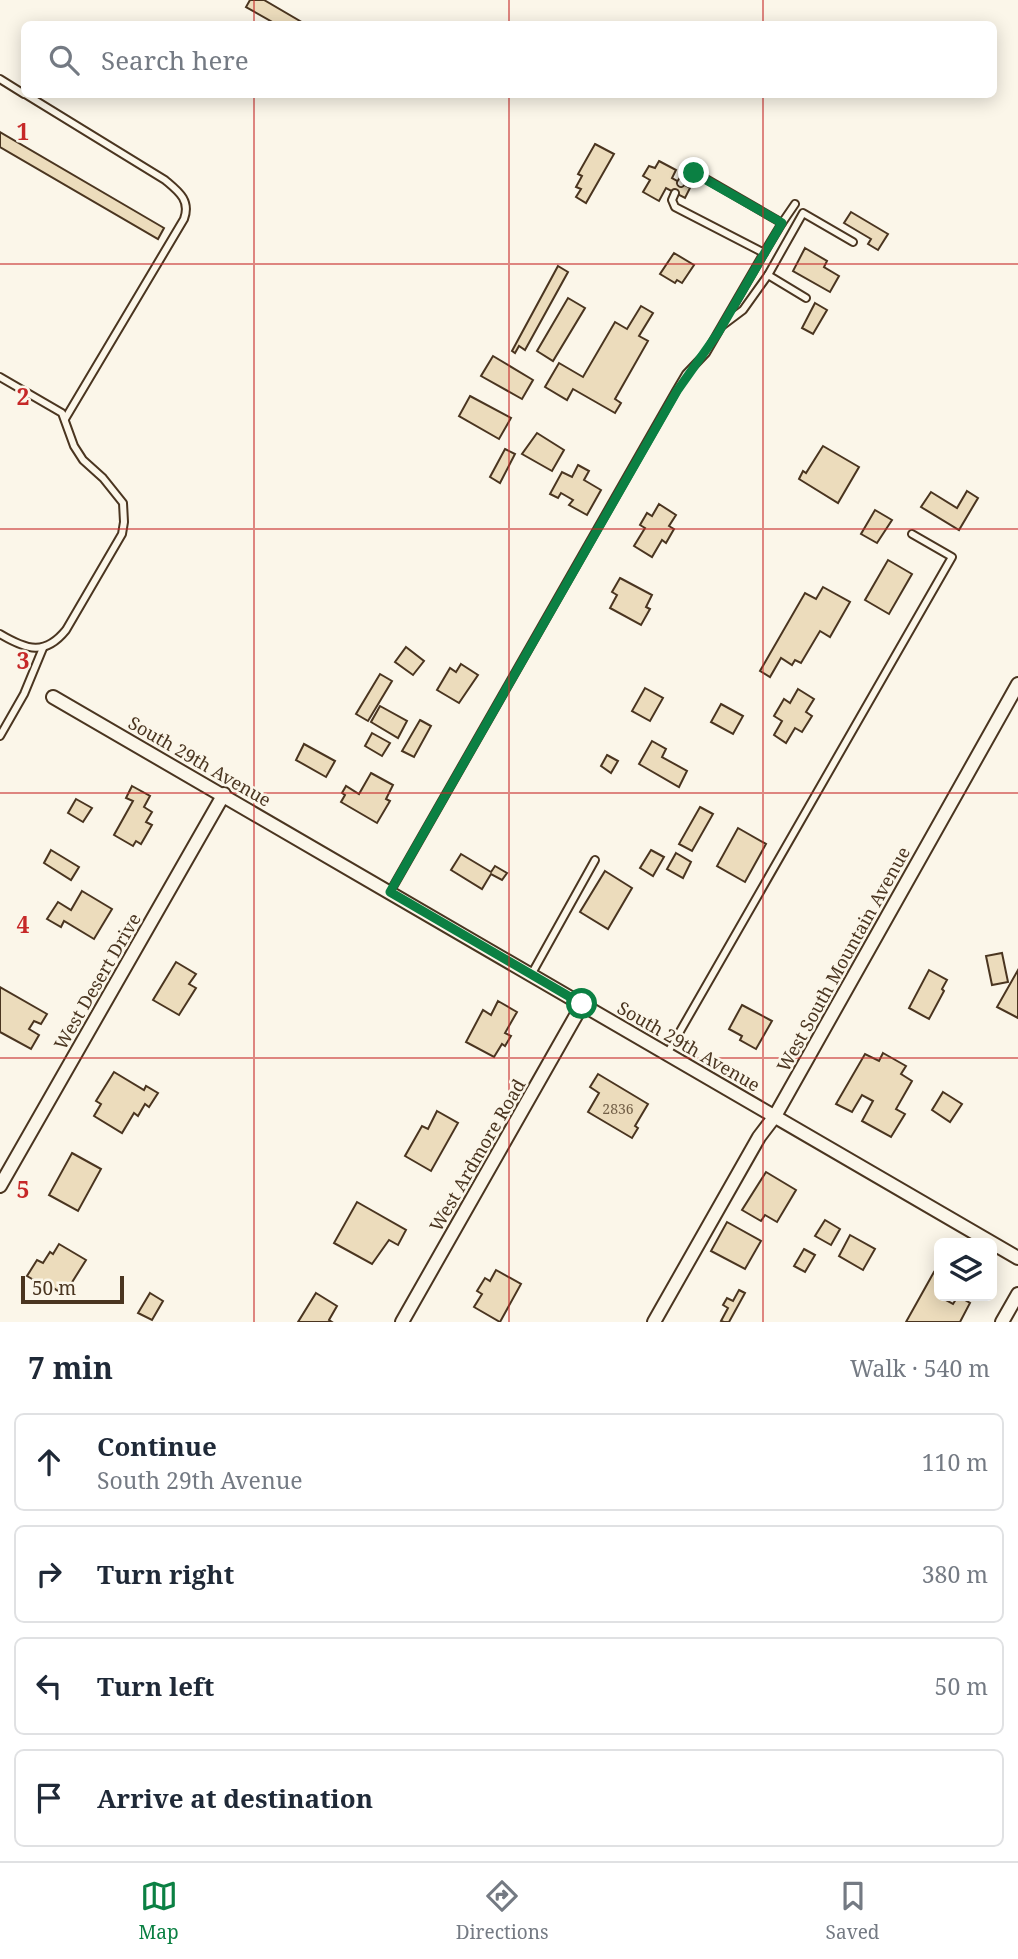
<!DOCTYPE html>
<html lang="en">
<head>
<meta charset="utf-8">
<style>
	:root { --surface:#fff; --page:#f2f2f3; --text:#1f2937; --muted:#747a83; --line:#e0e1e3; --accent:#0b8043 }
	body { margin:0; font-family:"Noto Serif",serif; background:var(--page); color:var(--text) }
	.controls { position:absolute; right:21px; bottom:21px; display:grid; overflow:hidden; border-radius:10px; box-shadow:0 4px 18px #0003 }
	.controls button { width:63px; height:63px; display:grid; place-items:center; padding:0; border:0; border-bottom:2px solid var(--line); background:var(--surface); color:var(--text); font:35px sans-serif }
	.scale { position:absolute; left:21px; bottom:18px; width:103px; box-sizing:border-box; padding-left:7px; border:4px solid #4a3520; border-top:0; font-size:19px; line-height:24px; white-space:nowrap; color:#4a3520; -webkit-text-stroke:5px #fbf6e9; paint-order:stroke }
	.stop { position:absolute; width:21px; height:21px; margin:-16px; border:5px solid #0b8043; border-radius:50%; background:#fff }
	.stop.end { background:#0b8043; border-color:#fff; box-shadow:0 2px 7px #0008 }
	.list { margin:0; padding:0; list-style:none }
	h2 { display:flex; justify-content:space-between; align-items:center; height:91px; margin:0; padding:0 28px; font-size:30px }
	h2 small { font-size:23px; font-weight:400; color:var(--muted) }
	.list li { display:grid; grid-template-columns:46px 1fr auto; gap:21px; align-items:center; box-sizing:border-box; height:98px; margin:0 14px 14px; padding:0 14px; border:2px solid var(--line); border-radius:10px }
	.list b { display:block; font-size:26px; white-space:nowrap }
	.list p { margin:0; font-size:23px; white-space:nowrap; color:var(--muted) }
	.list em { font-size:23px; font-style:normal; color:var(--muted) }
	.icon { flex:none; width:38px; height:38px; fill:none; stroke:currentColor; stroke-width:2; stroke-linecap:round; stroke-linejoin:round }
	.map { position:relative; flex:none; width:1018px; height:1322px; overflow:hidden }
	.search { position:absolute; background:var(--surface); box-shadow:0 4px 18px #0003; left:21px; right:21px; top:21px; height:77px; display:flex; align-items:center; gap:18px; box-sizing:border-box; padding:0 24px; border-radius:10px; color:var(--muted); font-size:26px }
	.sheet { height:539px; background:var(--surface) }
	nav { display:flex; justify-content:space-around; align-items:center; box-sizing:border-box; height:98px; border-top:2px solid var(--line); background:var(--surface); font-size:19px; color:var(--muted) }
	nav a { display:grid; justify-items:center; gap:4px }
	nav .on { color:var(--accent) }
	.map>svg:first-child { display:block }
	.building { fill:#ecdcbc; stroke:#4a3520; stroke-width:2 }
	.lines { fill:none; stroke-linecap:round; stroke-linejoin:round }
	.lane-casing { stroke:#4a3520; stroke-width:10 }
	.street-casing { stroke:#4a3520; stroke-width:16 }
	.lane { stroke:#fbf6e9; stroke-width:6 }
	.street { stroke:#fbf6e9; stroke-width:12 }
	.route { stroke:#0b8043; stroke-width:9 }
	.grid { fill:none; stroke:#c62828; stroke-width:2; stroke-opacity:0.55 }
	.labels { text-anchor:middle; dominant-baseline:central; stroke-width:5; stroke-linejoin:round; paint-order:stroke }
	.number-label { font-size:14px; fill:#725f47 }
	.street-label { font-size:18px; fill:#4a3520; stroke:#fbf6e9 }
	.grid-label { font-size:23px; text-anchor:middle; font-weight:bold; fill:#c62828; stroke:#fbf6e9; stroke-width:5; stroke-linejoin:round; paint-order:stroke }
</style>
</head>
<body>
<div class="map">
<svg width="1018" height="1322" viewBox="0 0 1018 1322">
	<rect width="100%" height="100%" fill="#fbf6e9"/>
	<g class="building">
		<path d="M250,0h14l41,24h-29l-30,-17z"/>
		<path d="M0,132l164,96 -6,11 -158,-92z"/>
		<path d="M595,144l19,10 -28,49 -10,-6 5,-8 -5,-2 6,-11 -4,-2z"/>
		<path d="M659,161l17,9 -4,8 18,10 -5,10 -19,-10 -7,13 -16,-9 7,-12 -7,-4 6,-10 6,2z"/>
		<path d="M851,212l37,22 -10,16 -10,-6 3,-5 -27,-16z"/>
		<path d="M805,248l22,13 -3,6 15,9 -9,16 -37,-21z"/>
		<path d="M674,253l20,12 -12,18 -5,-3 -2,3 -15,-9z"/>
		<path d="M558,266l10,6 -43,78 -6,-4 -4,7 -3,-2z"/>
		<path d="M568,298l17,10 -32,53 -16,-10z"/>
		<path d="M815,303l12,7 -14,24 -11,-6z"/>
		<path d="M641,306l12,7 -14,23 9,5 -33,58 6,4 -6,10 -42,-24 -6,11 -22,-13 14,-24 24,14 32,-55 12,7z"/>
		<path d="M493,356l40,24 -11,19 -41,-23z"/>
		<path d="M470,396l41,22 -12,21 -40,-23z"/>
		<path d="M537,433l27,17 -12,21 -30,-17z"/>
		<path d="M823,446l36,21 -21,36 -39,-24 4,-8 3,2z"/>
		<path d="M505,449l10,5 -15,29 -10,-6z"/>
		<path d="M578,465l11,6 -5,9 17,10 -14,25 -18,-10 4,-5 -12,-7 -3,5 -8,-4 12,-22 10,5z"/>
		<path d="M967,491l11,7 -19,32 -38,-23 10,-15 26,16z"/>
		<path d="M659,504l17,11 -7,11 5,3 -8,14 -4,-3 -10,17 -18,-11 11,-18 -5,-3 7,-12 5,3z"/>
		<path d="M875,510l17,10 -15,23 -16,-9z"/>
		<path d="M888,560l24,14 -23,40 -24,-14z"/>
		<path d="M620,578l32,17 -6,12 4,2 -9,16 -31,-17 7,-13 -5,-3z"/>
		<path d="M823,587l27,15 -20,35 -10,-6 -19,32 -6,-3 -3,5 -11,-7 -11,19 -10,-6 45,-78 11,6z"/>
		<path d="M406,647l18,14 -11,14 -18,-13z"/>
		<path d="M461,664l17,11 -19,28 -22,-13 13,-22 6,4z"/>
		<path d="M380,674l12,7 -24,40 -12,-7z"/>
		<path d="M645,688l18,10 -13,23 -18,-10z"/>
		<path d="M798,689l16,10 -8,13 6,4 -10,16 -7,-4 -9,15 -12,-8 8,-14 -8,-5 10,-17 6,4z"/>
		<path d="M721,704l22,12 -10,18 -22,-12z"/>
		<path d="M380,706l27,15 -9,17 -27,-16z"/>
		<path d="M420,720l11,6 -17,31 -12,-6z"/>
		<path d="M372,733l18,10 -8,13 -17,-10z"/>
		<path d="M652,741l14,8 -4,8 25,14 -8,16 -40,-23z"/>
		<path d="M304,744l31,17 -9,16 -30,-17z"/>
		<path d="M607,755l11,6 -7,12 -10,-7z"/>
		<path d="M371,773l22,12 -7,14 4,2 -13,22 -36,-21 4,-7 -3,-2 4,-7 13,8z"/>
		<path d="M132,786l18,10 -6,11 8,5 -6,10 6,3 -11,19 -5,-3 -3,5 -19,-11 19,-34 -7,-3z"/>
		<path d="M76,799l16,9 -9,14 -15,-9z"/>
		<path d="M700,807l13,7 -21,37 -13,-7z"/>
		<path d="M738,828l28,16 -21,38 -28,-16z"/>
		<path d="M51,850l28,17 -8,13 -27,-17z"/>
		<path d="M651,850l13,7 -11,19 -13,-8z"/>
		<path d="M676,853l15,9 -8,16 -16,-9z"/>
		<path d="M461,854l30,18 4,-6 12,7 -5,7 -11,-6 -9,15 -31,-19z"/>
		<path d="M605,871l27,17 -24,41 -28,-17z"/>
		<path d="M82,891l30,18 -18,30 -30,-18 -3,6 -14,-8 11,-17 13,8z"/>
		<path d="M1002,953l6,29 -16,3 -6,-29z"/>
		<path d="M176,962l20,12 -7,10 7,4 -17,27 -26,-15z"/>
		<path d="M929,970l18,10 -5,9 2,2 -15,28 -20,-11z"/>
		<path d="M1018,970v48l-21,-11z"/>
		<path d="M0,987l47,27 -6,10 -7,-3 -5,8 10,6 -8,14 -31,-17z"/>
		<path d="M498,1001l19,11 -12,21 6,3 -6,10 -3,-2 -8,13 -28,-15 17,-32 8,5z"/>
		<path d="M742,1005l30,16 -16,28 -16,-9 2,-4 -13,-7z"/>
		<path d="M883,1053l23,13 -5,8 11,7 -16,28 9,5 -14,23 -29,-16 11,-20 -11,-6 -10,17 -16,-8 29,-50 14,7z"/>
		<path d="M114,1072l30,18 2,-4 12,7 -9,14 -4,-3 -7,12 -4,-3 -12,20 -28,-17 7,-12 -5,-3z"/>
		<path d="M598,1074l50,30 -13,22 3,2 -6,10 -44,-26 11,-19 -9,-6z"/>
		<path d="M943,1092l19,12 -12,18 -18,-12z"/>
		<path d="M437,1111l21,12 -27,48 -26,-15 17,-30 6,3z"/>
		<path d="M72,1153l29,16 -23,42 -29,-16z"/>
		<path d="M766,1172l30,18 -19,32 -12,-7 -4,6 -19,-11z"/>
		<path d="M357,1202l49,28 -8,15 -9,-5 -17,24 -38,-21z"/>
		<path d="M825,1220l15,9 -9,16 -16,-9z"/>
		<path d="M727,1222l34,19 -16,28 -34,-18z"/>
		<path d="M850,1235l25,14 -12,21 -24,-14z"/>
		<path d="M59,1244l27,16 -22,35 -18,-12 -2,3 -17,-10 10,-16 6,3 7,-11 3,2z"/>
		<path d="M804,1249l11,6 -10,17 -11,-6z"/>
		<path d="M496,1270l25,14 -21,38 -26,-15 8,-13 -5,-3 8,-13 5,3z"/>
		<path d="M934,1272l5,3 1,22 13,7 5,-8 12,7 -10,19h-54z"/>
		<path d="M739,1290l6,3 -16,29h-5l-3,-1 7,-13 -5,-3 4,-7 6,3z"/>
		<path d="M150,1293l13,8 -11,19 -14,-7z"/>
		<path d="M316,1293l21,13 -8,14 3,2h-34z"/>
	</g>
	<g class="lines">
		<g class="lane-casing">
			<g id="lane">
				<path d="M0,79l24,15"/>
				<path d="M25,94l140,86c13,11 26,20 19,39l-119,200"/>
				<path d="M681,183l7,-10 6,-1 88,51 13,-19"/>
				<path d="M764,253l18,-30"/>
				<path d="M768,275l35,-62 50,29"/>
				<path d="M723,325l20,-15 25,-35 38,23"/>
				<path d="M0,377l62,36 12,33 9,14 20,18 20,25 1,19 -2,12 -56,96c-21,26 -39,20 -66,4"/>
				<path d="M0,736l24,-42 19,-46"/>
				<path d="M390,892l286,-501 10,-17 20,-21 58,-100 -89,-46 -3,-7 3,-7"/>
				<path d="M531,975l64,-115"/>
				<path d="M667,1054l285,-497 -40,-23"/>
			</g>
		</g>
		<g class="street-casing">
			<g id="street">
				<path d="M53,697l965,561"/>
				<path d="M0,1186l224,-392"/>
				<path d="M402,1322l180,-317"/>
				<path d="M654,1322l105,-185 16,-21 243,-432"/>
				<path d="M1002,1322l16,-28"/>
			</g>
		</g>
		<use href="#lane" class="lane"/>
		<use href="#street" class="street"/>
	</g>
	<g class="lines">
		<path class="route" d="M582,1004l-192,-112 287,-501 41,-58 64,-110 -88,-50"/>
	</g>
	<path class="grid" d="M254,0v24M509,0v24M763,0v24M254,94v1228M509,94v1228M763,94v1228M0,264h1018M0,529h1018M0,793h1018M0,1058h1018"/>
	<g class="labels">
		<g class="number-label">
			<text x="618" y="1108">2836</text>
		</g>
		<g class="street-label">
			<text transform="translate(200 761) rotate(30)">South 29th Avenue</text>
			<text transform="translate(843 959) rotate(-61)">West South Mountain Avenue</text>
			<text transform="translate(97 981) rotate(-60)">West Desert Drive</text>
			<text transform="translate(689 1046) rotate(30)">South 29th Avenue</text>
			<text transform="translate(477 1155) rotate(-60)">West Ardmore Road</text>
		</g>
	</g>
	<g class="grid-label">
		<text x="23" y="140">1</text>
		<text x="23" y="405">2</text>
		<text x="23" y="669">3</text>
		<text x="23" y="933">4</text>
		<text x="23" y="1198">5</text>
	</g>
</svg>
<div class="controls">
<button><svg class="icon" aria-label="layers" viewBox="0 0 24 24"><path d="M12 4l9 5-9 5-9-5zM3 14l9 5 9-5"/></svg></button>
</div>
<div class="scale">50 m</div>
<div class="stop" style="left:582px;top:1004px"></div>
<div class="stop end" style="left:694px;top:173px"></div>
<div class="search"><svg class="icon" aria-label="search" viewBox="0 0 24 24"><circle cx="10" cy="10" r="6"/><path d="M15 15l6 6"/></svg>Search here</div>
</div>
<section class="sheet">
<h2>7 min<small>Walk · 540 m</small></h2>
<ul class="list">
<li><svg class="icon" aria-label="ahead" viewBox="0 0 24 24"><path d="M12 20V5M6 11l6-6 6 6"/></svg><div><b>Continue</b><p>South 29th Avenue</p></div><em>110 m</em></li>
<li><svg class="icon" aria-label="right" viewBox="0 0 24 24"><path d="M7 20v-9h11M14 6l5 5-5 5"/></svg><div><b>Turn right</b></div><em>380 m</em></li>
<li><svg class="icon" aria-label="left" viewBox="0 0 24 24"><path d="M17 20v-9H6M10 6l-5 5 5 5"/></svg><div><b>Turn left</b></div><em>50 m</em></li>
<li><svg class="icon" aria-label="arrive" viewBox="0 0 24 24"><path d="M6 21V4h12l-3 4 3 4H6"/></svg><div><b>Arrive at destination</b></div></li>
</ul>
</section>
<nav>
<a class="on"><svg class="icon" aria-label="map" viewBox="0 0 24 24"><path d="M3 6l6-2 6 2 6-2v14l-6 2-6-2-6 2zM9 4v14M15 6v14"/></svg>Map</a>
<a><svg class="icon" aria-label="directions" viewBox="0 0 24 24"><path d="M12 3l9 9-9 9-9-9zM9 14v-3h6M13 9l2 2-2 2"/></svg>Directions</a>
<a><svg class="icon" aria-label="saved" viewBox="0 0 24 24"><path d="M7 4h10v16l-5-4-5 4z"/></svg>Saved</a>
</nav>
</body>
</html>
